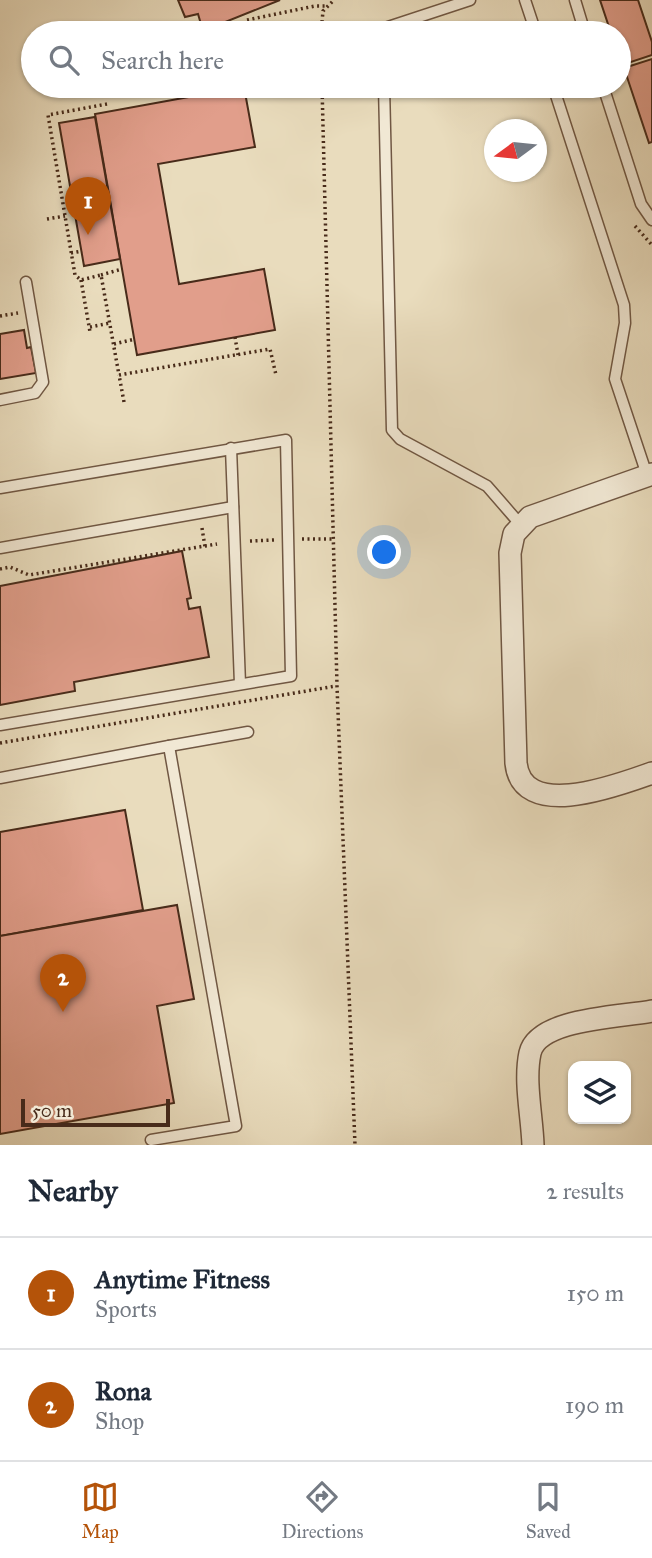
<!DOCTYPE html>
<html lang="en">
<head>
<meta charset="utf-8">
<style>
	:root { --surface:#fff; --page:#f2f2f3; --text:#1f2937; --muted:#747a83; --line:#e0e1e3; --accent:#b45309 }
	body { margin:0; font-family:"IM FELL Great Primer",serif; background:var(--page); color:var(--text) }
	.controls { position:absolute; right:21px; bottom:21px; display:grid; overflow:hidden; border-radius:14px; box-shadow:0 2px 5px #0004 }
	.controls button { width:63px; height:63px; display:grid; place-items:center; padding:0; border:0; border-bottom:2px solid var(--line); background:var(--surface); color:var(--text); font:35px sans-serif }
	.compass { position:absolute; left:484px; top:119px; width:63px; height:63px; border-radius:50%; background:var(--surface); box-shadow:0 2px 5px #0004; rotate:255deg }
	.scale { position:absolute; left:21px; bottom:18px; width:149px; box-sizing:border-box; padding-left:7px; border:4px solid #482b1a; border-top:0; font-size:19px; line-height:24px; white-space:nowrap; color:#482b1a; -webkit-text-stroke:5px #f1e8d4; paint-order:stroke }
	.you { position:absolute; left:385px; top:553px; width:24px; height:24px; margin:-18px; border:5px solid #fff; border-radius:50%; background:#1a73e8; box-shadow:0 0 0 10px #1a73e833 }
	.badge { display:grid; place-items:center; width:46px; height:46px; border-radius:50%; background:var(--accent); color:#fff; font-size:23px; font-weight:700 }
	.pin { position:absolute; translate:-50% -58px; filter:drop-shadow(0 2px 4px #0008) }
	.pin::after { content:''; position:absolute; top:37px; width:24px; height:21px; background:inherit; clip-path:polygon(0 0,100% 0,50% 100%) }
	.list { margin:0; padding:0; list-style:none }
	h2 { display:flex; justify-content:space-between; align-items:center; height:91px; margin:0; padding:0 28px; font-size:30px }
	h2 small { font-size:23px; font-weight:400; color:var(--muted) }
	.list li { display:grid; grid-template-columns:46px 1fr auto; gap:21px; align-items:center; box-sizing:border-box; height:112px; padding:0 28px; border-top:2px solid var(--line) }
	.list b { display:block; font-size:26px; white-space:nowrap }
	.list p { margin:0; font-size:23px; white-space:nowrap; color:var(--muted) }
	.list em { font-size:23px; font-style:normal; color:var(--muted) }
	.icon { flex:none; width:38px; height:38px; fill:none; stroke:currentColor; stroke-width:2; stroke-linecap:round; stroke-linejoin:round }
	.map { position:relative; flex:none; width:652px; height:1145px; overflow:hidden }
	.search { position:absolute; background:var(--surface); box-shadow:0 2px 5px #0004; left:21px; right:21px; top:21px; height:77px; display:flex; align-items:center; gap:18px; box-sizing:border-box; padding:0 24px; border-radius:38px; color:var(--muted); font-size:26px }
	.sheet { height:315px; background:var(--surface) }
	nav { display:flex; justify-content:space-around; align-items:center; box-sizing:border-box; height:98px; border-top:2px solid var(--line); background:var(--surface); font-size:19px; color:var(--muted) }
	nav a { display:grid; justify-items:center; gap:4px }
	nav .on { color:var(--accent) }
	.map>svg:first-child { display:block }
	.building { fill:#e19e8b; stroke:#482b1a; stroke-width:2 }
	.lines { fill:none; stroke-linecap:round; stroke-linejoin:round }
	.lane-casing { stroke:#705743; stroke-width:13 }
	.street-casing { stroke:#705743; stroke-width:24 }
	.path { stroke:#482b1a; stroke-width:3.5; stroke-dasharray:2 3.5; stroke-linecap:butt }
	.lane { stroke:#f1e8d4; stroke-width:10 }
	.street { stroke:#f1e8d4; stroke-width:21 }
</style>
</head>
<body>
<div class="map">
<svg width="652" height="1145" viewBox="0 0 652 1145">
	<rect width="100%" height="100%" fill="#e9dcbd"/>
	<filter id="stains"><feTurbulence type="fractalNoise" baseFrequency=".00286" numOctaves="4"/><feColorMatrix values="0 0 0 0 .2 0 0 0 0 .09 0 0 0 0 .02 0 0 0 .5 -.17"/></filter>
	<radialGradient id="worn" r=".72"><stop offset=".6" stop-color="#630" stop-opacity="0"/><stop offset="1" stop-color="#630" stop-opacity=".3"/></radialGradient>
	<g class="building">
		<path d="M178,0h102l-77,31 -5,-17 -13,3z"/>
		<path d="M600,0h38l14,42v13l-30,10 -3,-32h-8z"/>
		<path d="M652,59v83l-3,1 -25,-75z"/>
		<path d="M244,87l11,60 -97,17 21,120 85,-15 11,61 -138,25 -42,-241z"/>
		<path d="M95,117l25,142 -36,7 -25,-143z"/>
		<path d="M24,330l3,18 4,-1 5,26 -36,6v-45z"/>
		<path d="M182,551l9,47 -4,1 2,10 11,-2 9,50 -135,25 1,9 -75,14v-119z"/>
		<path d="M125,810l18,100 -143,26v-104z"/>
		<path d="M177,905l17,94 -37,7 17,97 -174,31v-198z"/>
	</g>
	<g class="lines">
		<g class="lane-casing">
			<g id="lane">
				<path d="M525,0l11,33"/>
				<path d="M575,0l10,33"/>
				<path d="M383,33l-1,-4 88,-29"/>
				<path d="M384,86l8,344 8,9 87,47 33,38"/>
				<path d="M553,86l71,219 1,18 -10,56 32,96"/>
				<path d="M603,86l38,118 11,16"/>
				<path d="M0,400l35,-7 8,-11 -17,-100"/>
				<path d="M231,448l9,236"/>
				<path d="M0,488l286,-48 5,236 -291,49"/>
				<path d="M0,548l233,-41"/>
				<path d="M169,746l79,-14"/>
				<path d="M0,778l169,-32 67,380 -85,14"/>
			</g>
		</g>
		<g class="street-casing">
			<g id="street">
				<path d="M652,474l-122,43 -16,17 -4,19 6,210c6,59 102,22 136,10"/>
				<path d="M533,1145c-1,-29 -9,-64 -3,-92 8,-35 92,-36 122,-42"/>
			</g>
		</g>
		<g class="path">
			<path d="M247,20l68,-14h11"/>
			<path d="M321,33l2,-22 11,-11"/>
			<path d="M322,86l15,600 18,459"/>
			<path d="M107,104l-59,11 27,160 6,5 20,-5 18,100"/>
			<path d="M47,219l18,-3"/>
			<path d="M635,226l17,19"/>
			<path d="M71,253l11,-2"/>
			<path d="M101,275l21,-6"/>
			<path d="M81,280l9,52"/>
			<path d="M0,316l18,-3"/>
			<path d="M90,327l20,-4"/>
			<path d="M235,337l3,18"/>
			<path d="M114,344l21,-5"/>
			<path d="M124,402l-5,-27 151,-26 6,26"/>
			<path d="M202,528l3,19"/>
			<path d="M302,539h30"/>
			<path d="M250,541l24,-1"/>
			<path d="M0,569l10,-2 19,8 188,-31"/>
			<path d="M0,743l336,-57"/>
		</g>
		<use href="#lane" class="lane"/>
		<use href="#street" class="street"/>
	</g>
	<rect width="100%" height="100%" filter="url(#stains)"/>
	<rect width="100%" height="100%" fill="url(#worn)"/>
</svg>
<div class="controls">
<button><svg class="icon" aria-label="layers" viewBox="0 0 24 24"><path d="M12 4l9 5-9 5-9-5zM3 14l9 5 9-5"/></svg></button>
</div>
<svg class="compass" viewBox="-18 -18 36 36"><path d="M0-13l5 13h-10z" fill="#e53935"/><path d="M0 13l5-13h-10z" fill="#747a83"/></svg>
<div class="scale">50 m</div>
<div class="you"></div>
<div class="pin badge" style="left:88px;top:235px">1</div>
<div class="pin badge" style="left:63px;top:1012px">2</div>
<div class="search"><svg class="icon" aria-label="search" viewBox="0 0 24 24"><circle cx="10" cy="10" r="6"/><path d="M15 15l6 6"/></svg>Search here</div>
</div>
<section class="sheet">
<h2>Nearby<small>2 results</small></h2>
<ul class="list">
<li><span class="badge">1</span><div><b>Anytime Fitness</b><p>Sports</p></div><em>150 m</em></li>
<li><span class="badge">2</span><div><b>Rona</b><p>Shop</p></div><em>190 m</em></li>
</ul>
</section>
<nav>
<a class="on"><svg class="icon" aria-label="map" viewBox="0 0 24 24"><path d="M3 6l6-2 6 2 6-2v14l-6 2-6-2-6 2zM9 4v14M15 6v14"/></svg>Map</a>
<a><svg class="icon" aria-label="directions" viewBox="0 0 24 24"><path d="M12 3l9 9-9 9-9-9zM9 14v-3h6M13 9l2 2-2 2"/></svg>Directions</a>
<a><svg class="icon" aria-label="saved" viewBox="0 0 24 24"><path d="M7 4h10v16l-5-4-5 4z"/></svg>Saved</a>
</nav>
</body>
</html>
